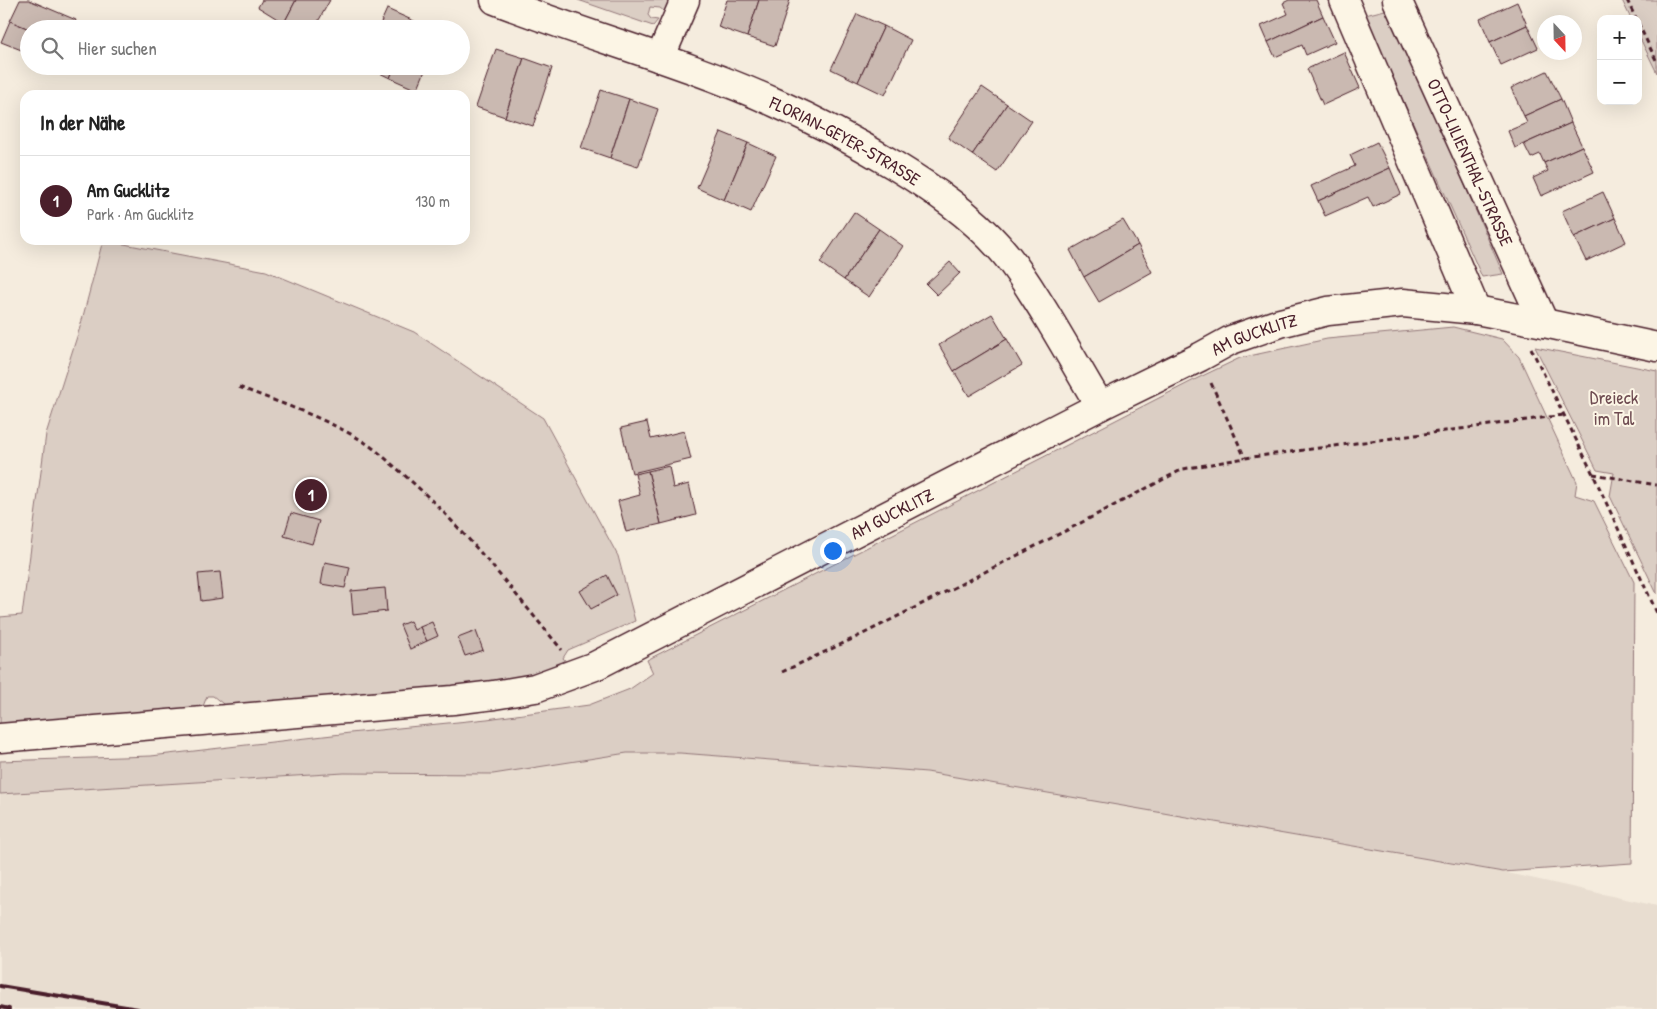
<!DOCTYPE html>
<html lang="de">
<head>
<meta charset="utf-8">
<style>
	:root { --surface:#fff; --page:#f2f2f2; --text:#222; --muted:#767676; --line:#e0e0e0; --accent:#4a1f2b }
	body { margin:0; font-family:"Patrick Hand",sans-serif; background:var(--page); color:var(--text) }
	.controls { position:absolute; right:15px; top:15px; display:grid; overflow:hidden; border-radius:10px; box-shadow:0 5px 20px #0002 }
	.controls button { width:45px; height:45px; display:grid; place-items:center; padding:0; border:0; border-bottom:1px solid var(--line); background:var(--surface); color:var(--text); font:25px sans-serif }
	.compass { position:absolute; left:1537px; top:15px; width:45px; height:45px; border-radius:50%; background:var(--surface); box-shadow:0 5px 20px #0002; rotate:158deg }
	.you { position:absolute; left:832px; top:550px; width:18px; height:18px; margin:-12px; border:4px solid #fff; border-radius:50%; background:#1a73e8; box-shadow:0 0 0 8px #1a73e833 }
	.badge { display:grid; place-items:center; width:32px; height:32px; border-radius:50%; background:var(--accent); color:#fff; font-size:16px; font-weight:700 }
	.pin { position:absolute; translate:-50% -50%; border:2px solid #fff; box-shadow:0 1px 5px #0006 }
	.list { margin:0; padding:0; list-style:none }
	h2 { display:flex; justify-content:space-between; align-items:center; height:65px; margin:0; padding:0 20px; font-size:21px }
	h2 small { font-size:16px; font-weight:400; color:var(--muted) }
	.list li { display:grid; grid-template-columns:32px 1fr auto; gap:15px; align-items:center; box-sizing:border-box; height:90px; padding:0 20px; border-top:1px solid var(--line) }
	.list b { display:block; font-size:19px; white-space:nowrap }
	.list p { margin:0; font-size:16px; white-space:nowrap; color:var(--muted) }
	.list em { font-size:16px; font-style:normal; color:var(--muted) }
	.icon { flex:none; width:28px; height:28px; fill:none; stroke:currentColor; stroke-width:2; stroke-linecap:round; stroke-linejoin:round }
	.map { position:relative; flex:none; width:1657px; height:1009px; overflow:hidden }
	.search { position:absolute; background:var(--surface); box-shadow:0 5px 20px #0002; left:20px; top:20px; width:450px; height:55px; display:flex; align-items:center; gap:12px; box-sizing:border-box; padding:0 18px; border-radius:28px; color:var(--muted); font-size:19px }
	.panel { position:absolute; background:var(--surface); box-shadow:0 5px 20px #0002; left:20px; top:90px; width:450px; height:155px; border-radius:15px }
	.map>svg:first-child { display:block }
	.built { fill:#e8ddd0 }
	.green { fill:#dbcec4; stroke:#927678 }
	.building { fill:#cab9b1; stroke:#4a1f2b }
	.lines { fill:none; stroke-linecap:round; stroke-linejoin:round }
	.minor-casing { stroke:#4a1f2b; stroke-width:31 }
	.path { stroke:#4a1f2b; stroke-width:3; stroke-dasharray:5 4; stroke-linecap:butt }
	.minor { stroke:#fcf5e5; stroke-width:28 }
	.rail { stroke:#4a1f2b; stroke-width:4 }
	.labels { text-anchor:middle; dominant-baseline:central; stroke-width:4; stroke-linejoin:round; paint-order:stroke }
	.street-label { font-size:18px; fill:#4a1f2b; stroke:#fcf5e5 }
	.park-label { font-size:18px; fill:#6e4b51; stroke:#fcf5e5 }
</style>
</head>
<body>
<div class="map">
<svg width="1657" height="1009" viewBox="0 0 1657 1009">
	<rect width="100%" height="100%" fill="#f5ecde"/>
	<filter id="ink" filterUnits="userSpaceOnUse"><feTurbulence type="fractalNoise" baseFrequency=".02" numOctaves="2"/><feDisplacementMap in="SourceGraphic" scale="10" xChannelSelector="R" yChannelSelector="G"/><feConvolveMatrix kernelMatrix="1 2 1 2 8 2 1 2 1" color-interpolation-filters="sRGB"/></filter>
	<g filter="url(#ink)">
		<path class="built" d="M627,753h53l247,19 576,100 154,34v103h-1657v-215l344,-21 149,1z"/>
		<g class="green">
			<path d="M578,0h94l-7,12 -5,-4 -10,-1 -2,8 3,4 7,1 -5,6z"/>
			<path d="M1622,0h35v73l-19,-39v-15h-7z"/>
			<path d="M1389,9l114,265 -21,3 -117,-262z"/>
			<path d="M103,240l163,31 148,61 129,86 75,138 17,65 -67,29 -5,8 5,6 -31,10 -58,9 -252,24 -14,-11h-6l-5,13 -202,16v-108l22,-2 24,-181 35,-110z"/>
			<path d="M1453,327l49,12 17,18 58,125 -2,13 19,6 40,81 -2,281 -129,9 -576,-100 -247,-19h-53l-134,21 -149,-1 -344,21v-33l151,-5 199,-23 137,-14 102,-14 41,-16 23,-16 -6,-13 551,-282 42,-20 87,-19z"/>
			<path d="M1535,347l122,24v223l-47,-98 4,-23 -17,-3z"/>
		</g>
		<g class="building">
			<path d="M20,0h9l47,20 -4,9h-43l-19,-8z"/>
			<path d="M262,0h34l-12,23 -26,-16z"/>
			<path d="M296,0h34l-16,29h-19l-11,-6z"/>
			<path d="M727,0h32l-12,37 -29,-10z"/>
			<path d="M759,0h31l-15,46 -28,-9z"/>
			<path d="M1289,0h27l7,16 -55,26 -7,-16 27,-12 -5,-11z"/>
			<path d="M1517,2l10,23 -37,17 -10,-23z"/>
			<path d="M387,9l27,12 -3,8h-33z"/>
			<path d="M857,14l27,12 -26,56 -27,-13z"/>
			<path d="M1323,16l12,26 -29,13 -4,-10 -27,12 -7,-15z"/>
			<path d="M10,21l19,8v24l-28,-11z"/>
			<path d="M414,21l16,8h-19z"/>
			<path d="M1527,25l11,23 -37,17 -11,-23z"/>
			<path d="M884,26l27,14 -26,55 -27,-13z"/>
			<path d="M496,49l28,9 -19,59 -29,-10z"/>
			<path d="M1344,52l16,36 -37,17 -16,-36z"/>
			<path d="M524,58l28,10 -19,58 -28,-9z"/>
			<path d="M365,66h30l-5,12z"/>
			<path d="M395,66h32l-10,24 -27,-12z"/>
			<path d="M1547,71l14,28 -37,17 -13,-28z"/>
			<path d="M982,87l25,17 -35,51 -24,-17z"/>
			<path d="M601,90l28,9 -19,59 -29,-10z"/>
			<path d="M629,99l29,10 -20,58 -28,-9z"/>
			<path d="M1561,99l10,24 -56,25 -7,-17 19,-8 -3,-7z"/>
			<path d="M1007,104l25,17 -35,51 -25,-17z"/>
			<path d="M1571,123l11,23 -38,17 -4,-9 -9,4 -7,-14z"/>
			<path d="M721,132l27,11 -24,57 -27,-12z"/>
			<path d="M1377,142l13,26 -72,33 -7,-15 44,-20 -5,-11z"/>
			<path d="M748,143l28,13 -25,56 -27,-12z"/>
			<path d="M1582,146l12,26 -53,24 -8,-18 15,-7 -4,-8z"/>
			<path d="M1390,168l11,26 -28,13 -5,-10 -43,19 -7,-15z"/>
			<path d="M1603,192l12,26 -41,19 -12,-26z"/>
			<path d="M854,212l25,17 -35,51 -24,-17z"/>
			<path d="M1615,218l11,24 -40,19 -12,-24z"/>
			<path d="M1123,220l15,25 -54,32 -14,-27z"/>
			<path d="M879,229l24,17 -34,51 -25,-17z"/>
			<path d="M1138,245l14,27 -53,30 -15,-25z"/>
			<path d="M950,262l10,11 -23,22 -11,-11z"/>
			<path d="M992,314l15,25 -53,32 -15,-26z"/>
			<path d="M1007,339l15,26 -53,31 -15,-25z"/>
			<path d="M647,422l4,17 33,-8 7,28 -59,14 -11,-45z"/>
			<path d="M669,466l4,22 16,-4 7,31 -35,9 -13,-53z"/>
			<path d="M648,471l13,53 -35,8 -8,-31 22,-6 -5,-21z"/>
			<path d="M291,513l28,8 -7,23 -28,-8z"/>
			<path d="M325,562l25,5 -5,21 -24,-4z"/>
			<path d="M220,572l3,26 -22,3 -3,-27z"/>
			<path d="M607,575l10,20 -26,14 -11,-18z"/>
			<path d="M385,588l2,23 -34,4 -2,-24z"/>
			<path d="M410,621l4,9 6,-3 7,14 -17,8 -10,-24z"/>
			<path d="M432,622l6,14 -11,5 -7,-14z"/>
			<path d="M476,631l7,19 -18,6 -7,-18z"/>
		</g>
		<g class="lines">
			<g class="minor-casing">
				<g id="minor">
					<path id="s1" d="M495,0c93,36 190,62 281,103 41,18 80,39 118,62 39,24 76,49 107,84 17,19 29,40 43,62 19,31 37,63 56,95"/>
					<path d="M1344,0l132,310"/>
					<path id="s2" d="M1397,0l147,323"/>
					<path d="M660,58l25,-58"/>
					<path id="s3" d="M0,738l453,-38 41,-5 41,-7 60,-22 505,-260 100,-49 31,-17 49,-17 48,-12 75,-8 73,7 68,13 113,24"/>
				</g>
			</g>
			<g class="path">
				<path d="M1627,0l9,19"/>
				<path d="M1638,23l19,39"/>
				<path d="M1531,348l62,126 64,139"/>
				<path d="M1211,383l34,75"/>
				<path d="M239,387c41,16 84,30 122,53 15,9 28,22 41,33 60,52 109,116 160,177"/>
				<path d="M1593,474l64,11"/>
				<path d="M782,672l81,-38 210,-107 110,-58 62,-11 319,-43"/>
			</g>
			<use href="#minor" class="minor"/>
			<g class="rail">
				<path d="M0,986l138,23"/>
				<path d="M0,1007l9,2"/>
			</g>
		</g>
	</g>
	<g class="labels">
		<g class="street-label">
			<text stroke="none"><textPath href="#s1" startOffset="378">FLORIAN-GEYER-STRASSE</textPath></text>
			<text stroke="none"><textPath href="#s2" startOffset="178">OTTO-LILIENTHAL-STRASSE</textPath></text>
			<text stroke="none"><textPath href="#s3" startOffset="1340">AM GUCKLITZ</textPath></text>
			<text stroke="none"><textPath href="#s3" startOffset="935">AM GUCKLITZ</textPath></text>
		</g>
		<g class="park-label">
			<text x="1614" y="397">Dreieck<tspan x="1614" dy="21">im Tal</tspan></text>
		</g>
	</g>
</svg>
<div class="controls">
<button>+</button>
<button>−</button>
</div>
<svg class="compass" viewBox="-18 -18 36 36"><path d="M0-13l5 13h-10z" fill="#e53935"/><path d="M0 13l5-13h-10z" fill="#767676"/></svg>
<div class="you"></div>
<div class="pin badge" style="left:311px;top:495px">1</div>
<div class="search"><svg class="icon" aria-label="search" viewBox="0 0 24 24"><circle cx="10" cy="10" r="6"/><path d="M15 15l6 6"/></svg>Hier suchen</div>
<section class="panel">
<h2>In der Nähe<small></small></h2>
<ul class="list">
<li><span class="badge">1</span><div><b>Am Gucklitz</b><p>Park · Am Gucklitz</p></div><em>130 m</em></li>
</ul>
</section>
</div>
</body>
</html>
